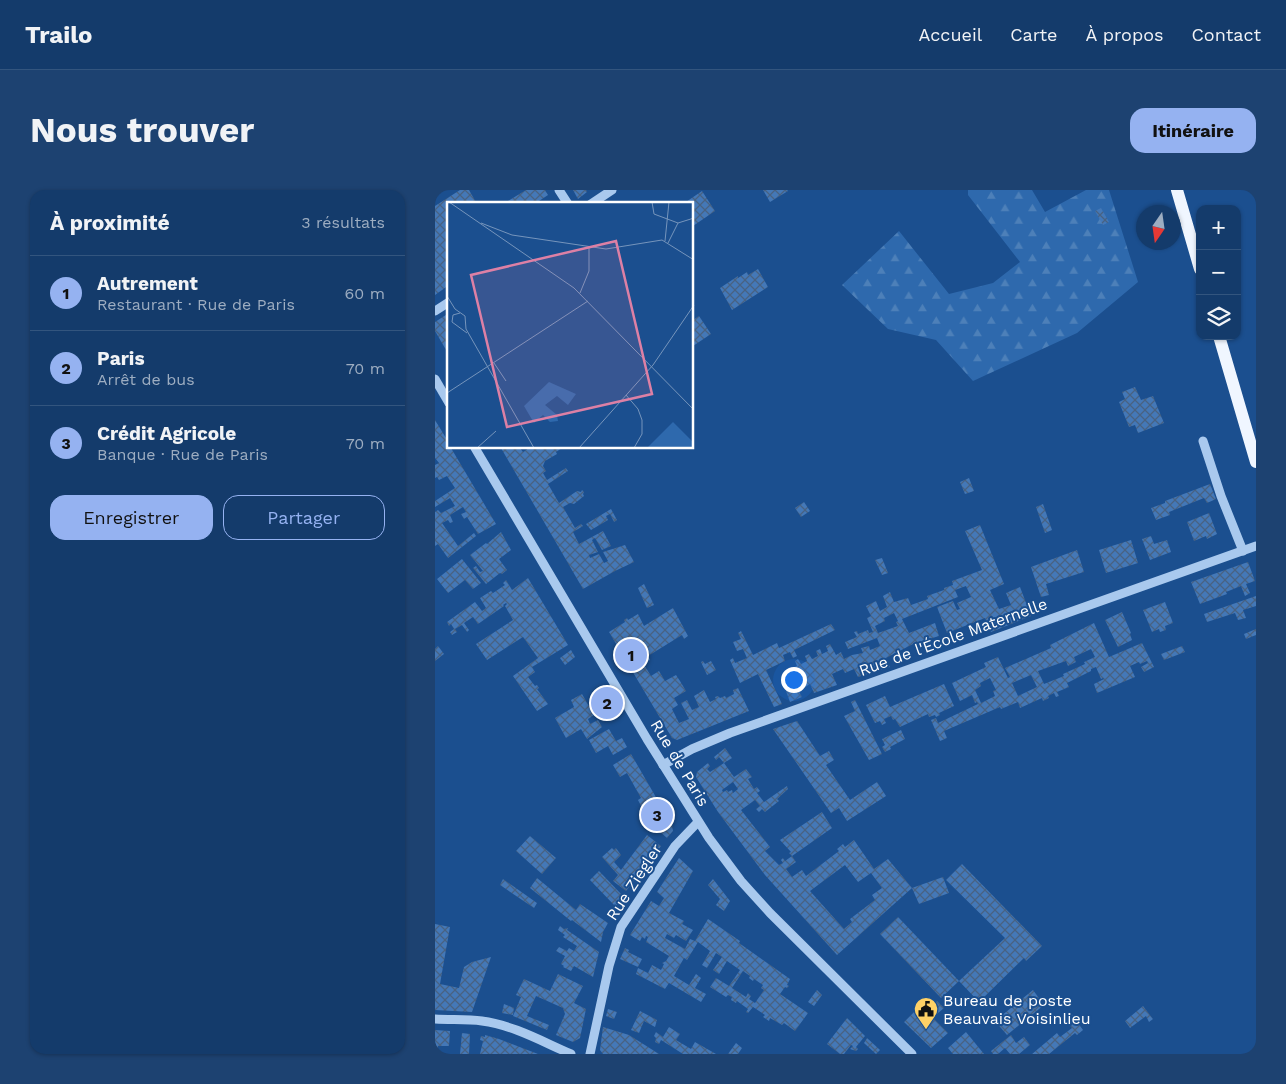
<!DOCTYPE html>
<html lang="fr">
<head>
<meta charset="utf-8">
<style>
	:root { --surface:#143b6b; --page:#1d4271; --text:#f1f3f6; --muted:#9dadc1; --line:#33557e; --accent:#95b2f1 }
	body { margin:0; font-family:"Work Sans",sans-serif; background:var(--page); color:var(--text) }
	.controls { position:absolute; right:15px; top:15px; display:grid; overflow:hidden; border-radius:10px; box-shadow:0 1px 4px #0004 }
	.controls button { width:45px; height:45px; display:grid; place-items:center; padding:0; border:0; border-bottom:1px solid var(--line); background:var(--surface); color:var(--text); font:25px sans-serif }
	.compass { position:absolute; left:701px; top:15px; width:45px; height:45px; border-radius:50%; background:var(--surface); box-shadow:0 1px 4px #0004; rotate:193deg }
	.you { position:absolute; left:358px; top:489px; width:18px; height:18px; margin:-12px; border:4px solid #fff; border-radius:50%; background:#1a73e8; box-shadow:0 0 0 8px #1a73e833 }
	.badge { display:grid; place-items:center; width:32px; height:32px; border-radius:50%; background:var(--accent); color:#111; font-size:16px; font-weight:700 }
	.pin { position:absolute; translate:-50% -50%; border:2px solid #fff; box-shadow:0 1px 5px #0006 }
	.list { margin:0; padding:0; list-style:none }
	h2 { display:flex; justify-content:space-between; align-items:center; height:65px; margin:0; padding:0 20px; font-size:21px }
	h2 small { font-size:16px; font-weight:400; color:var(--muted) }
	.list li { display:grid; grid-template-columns:32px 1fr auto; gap:15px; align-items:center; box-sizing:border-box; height:75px; padding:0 20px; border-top:1px solid var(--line) }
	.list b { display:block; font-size:19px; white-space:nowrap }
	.list p { margin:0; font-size:16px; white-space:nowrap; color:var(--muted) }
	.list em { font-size:16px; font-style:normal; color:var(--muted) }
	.actions { display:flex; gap:10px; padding:15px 20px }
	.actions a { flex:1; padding:11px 0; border:1px solid var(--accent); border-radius:15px; text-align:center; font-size:18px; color:var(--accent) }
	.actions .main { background:var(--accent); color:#111 }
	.icon { flex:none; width:28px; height:28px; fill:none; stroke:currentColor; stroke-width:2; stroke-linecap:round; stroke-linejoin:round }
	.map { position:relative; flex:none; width:821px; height:864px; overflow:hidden; border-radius:15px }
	header { display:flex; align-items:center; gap:30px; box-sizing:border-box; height:70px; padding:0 25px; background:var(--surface); border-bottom:1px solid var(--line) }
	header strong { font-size:24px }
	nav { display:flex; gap:28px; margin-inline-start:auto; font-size:18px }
	.intro { display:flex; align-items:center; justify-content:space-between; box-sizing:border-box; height:120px; padding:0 30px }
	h1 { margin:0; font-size:35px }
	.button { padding:12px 22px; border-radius:15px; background:var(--accent); color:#111; font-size:18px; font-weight:700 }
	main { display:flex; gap:30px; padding:0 30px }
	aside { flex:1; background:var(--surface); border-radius:15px; box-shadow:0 1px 4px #0004 }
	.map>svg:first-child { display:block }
	.forest { fill:url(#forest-firs) }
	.building { fill:url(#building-cross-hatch); fill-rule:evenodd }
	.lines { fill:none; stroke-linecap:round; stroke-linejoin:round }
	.minor { stroke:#a9c9ee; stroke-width:9 }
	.major { stroke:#f0f6ff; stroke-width:12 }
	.labels { text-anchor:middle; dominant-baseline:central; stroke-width:4; stroke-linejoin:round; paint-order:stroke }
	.street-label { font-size:16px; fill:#fff; stroke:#1b4f8f }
	.poi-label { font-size:16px; fill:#fff; stroke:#1b4f8f; text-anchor:start }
	.inset-road { fill:none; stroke:#7695bc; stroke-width:1 }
	.view { fill:#dd80a5; fill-opacity:0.15; stroke:#dd80a5; stroke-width:2.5 }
	.inset-edge { fill:none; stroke:#fff; stroke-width:2.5 }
</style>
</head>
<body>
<header>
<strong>Trailo</strong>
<nav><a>Accueil</a><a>Carte</a><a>À propos</a><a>Contact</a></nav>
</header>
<div class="intro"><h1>Nous trouver</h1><a class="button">Itinéraire</a></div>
<main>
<aside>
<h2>À proximité<small>3 résultats</small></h2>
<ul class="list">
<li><span class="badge">1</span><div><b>Autrement</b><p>Restaurant · Rue de Paris</p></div><em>60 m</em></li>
<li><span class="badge">2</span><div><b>Paris</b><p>Arrêt de bus</p></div><em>70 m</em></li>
<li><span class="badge">3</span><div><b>Crédit Agricole</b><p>Banque · Rue de Paris</p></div><em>70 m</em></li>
</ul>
<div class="actions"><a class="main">Enregistrer</a><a>Partager</a></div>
</aside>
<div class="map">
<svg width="821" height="864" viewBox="0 0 821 864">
	<defs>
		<pattern id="forest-firs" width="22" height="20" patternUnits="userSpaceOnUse" patternTransform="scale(1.25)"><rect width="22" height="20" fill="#2e69ad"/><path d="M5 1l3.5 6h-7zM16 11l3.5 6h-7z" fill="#4d80b9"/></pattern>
		<pattern id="building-cross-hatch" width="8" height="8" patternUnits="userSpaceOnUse" patternTransform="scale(1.25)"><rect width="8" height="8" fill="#4478b7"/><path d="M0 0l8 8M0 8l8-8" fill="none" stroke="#486282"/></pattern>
	</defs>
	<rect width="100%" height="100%" fill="#1b4f8f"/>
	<path class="forest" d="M533,0h64l13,22 41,-22h23l29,92 -61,51 -104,48 -37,-41 -48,-11 -46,-44 57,-54 50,63 44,-11 27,-21 -52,-67z"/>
	<g class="building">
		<path d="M25,0h9l8,14h-28v81l-14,10v-89z"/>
		<path d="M91,0h19l3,5 -9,6 2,3h-38z"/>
		<path d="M138,0h13l1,2 -9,7z"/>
		<path d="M328,0h24l1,1 -18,11z"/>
		<path d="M267,1l13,20 -22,15v-22h-10z"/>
		<path d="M666,18l8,14 -6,3 -8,-14z"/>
		<path d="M323,79l10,18 -36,23 -12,-22 18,-12v2l9,-6 1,3z"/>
		<path d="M14,123l-1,12 1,30 -14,-24v-9z"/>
		<path d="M264,126l12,18 -18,12v-26z"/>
		<path d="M700,197l6,13 12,-4 11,27 -26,10 -3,-8 -6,2 -10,-25 6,-3 -3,-7z"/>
		<path d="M0,230l14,23v5h2l45,76 -18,10 -11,-17 -3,2 -3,-5 5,-2 -3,-5 -13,8 3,7 -3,1 -2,-3 -6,3 16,23 16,-13 2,3 -28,22 -10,-14 -3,2v-34l3,-2 3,3 14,-7 -5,-8 -15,9v-6l20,-13 -8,-12 -8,4 -2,-3 -2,1v-13l4,-2 -4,-5z"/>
		<path d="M66,258h19l3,4 6,-4 3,1 30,-1 -6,4 1,2 -12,7 -2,5 3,5 -3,2 4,7 19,-12 2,3 -20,13 11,19 18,-12 4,1 1,-2 2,2 -1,2 1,2 -10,8 -4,-1 -7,4 12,21 6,-4 2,2 -10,6 6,12 24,-13 8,15 -9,4 -7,-12 -3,2 6,12 -9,3 1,3 9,-4 5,9 4,-2 -5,-9 22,-7 9,17 -19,9 -32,18z"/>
		<path d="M534,288l5,13 -9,3 -5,-12z"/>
		<path d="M775,294l6,15 -9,4 -3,-5 -35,14 1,3 -14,5 -5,-12 14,-5v-2z"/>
		<path d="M369,312l6,9 -9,6 -6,-9z"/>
		<path d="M608,314l9,26 -7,3 -9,-26z"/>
		<path d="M176,319l6,11 -3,2 -4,-8 -4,2 2,4 -17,10 -5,-6z"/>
		<path d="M774,323l8,21 -10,5 -1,-3 -12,5 -7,-19z"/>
		<path d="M545,335l24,59 -14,6 9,19 12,-4 -5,-12 14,-6 11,29 -40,16 -6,-14 -38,15 -10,-26 16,-6 4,9 3,-1 -3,-6 14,-6 -5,-11 -11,4 3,7 -56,22 7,14 26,-10 4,13 -26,8 -27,14 4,9 -32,10 -4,-8 -9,4 -2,-4 -11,5 5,11 -23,8 -4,-9 -8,5 -10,-21 5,-2 -2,-5 3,-2 3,5 6,-3 -2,-5 4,-2 3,5 6,-3 -2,-5 4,-2 2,5 6,-3 -2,-5 4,-2 6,11 5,-3 3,7 8,-4 11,-2 -2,-5 8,-2 1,4 10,-4 -3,-8 -29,11 -3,-7 12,-5 -3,-5 3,-1 1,3 10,-4 1,3 4,-1 -6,-14 4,-2 -5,-10 10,-5 4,10 7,-4 -4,-11 7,-4 4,10 14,-4 3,7 17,-6 -1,-3 17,-6v-2l9,-3 -1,-4 30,-11 -17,-39zM459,423l4,8 -2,1 2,4 -20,7 -3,-7 10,-5 -1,-3z"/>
		<path d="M66,342l10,18 -12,9 8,11 -5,4 -2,-1 -14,11 -13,-16 3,-2 4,6 3,-1 -13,-16 16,-12 1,1z"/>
		<path d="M716,346l3,8 13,-4 4,12 -21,8 -8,-21z"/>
		<path d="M696,350l7,23 -32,10 -7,-23z"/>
		<path d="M642,360l7,22 -38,12 3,11 -8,2 -10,-30z"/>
		<path d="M447,368l6,15 -6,2 -7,-15z"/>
		<path d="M27,369l19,24 -8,6 -8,-9 -17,13 -11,-14z"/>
		<path d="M813,372l7,19 -9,3 4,9 -5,3 -4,-10 -15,6 1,2 -27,10 -9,-22z"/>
		<path d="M93,388l40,67 -36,22 3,5 -7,5 7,9 2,-1 2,3 -2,1 11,15 -11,7 -24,-35 25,-18 -15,-21 -36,23 -11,-16 37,-24 -8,-14 2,-2 -1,-1 -3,2 1,1 -26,18 -5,-7 -9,6 5,7 -2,2 -5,-7 -7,4 2,3 -5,3 -2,-3 4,-3 -3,-5 -2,2 -2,-4 28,-20 7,9 4,-3 -6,-10 11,-7 2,2 12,-8 -2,-2 3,-3 6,10z"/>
		<path d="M209,394l10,21 -7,3 -9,-20z"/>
		<path d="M821,406v10l-13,4 3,8 -8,2 -3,-7 -28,9 -3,-8z"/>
		<path d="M730,412l8,21 -8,3 1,4 -6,2 -1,-3 -7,3 -9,-22z"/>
		<path d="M238,418l15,28 -4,3 -2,-4 -34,21 2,4 -7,3 8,13 8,-5 6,10 11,-6 4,6 6,10 -12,7 4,7 -6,4 7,14 10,-4 -8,-16 6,-3 5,10 7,-3 -5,-11 10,-6 6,12 6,-3 -1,-2 3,-1 2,2 5,-2 1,2 8,-4 -1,-4 5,-2 11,23 -72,29 -5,-2 -63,-106 16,-10 -1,-2 3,-2 1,2 10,-6 6,12z"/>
		<path d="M687,422l9,21 -1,1 2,6 -14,7 -13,-27z"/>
		<path d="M659,433l15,34 33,-14 12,24 -10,5 -3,-5 7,-4 -1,-2 -7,3 -1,-2 -9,4 5,11 -38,16 -3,-9 10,-5 -1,-1 -2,1 -5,-12 -5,2v2l-24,12 2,4 -12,5 2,4 -3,1 -2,-4 -6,3 1,2 -6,3 -1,-3 -22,10 -2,-6 -17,7 -1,-2 -56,24 3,7 -7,3 -9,-21 5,-2 2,5 40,-19 -1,-2 -2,1 -3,-8 -12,6 -8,-18 34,-16 -2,-4 14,-6 10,21 2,-1 -5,-9 46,-20 -1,-3zM656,459l4,8 -11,5 1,2 -22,10 1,2 -20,8 -6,-13 28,-10 2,5 8,-4 -2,-5zM596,485l6,12 -19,9 -6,-13zM555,488l6,12 -3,1 2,5 -14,7 -6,-13 6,-4 -1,-3z"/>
		<path d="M396,434l4,6 -41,20 3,6 -4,2 -3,-6 -7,3 2,6 -19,9 16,34 -8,3 -16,-33 -18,9 -10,-23 3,-2 2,5 12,-5 -4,-9 -6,2 -4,-9 8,-3 -3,-6 3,-2 12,24 24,-12 2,5z"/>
		<path d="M821,439v6l-10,4 -2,-5z"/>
		<path d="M3,456l6,8 -9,7v-12z"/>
		<path d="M747,456l3,6 -21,8 -3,-6z"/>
		<path d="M136,460l4,7 -10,8 -5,-7z"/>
		<path d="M268,471l2,3 6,-3 5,9 -9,5 -6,-13z"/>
		<path d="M359,492l8,15 -12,5 -4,-11 7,-3 -2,-4z"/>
		<path d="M509,494l10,22 -15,7 1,2 -4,2 -1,-2 -6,2 -1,-3 -28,13 -5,-8 -2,1 -2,-4 -7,3 2,4 -4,2 -2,-4 -5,2 -9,-18 19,-9 5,11z"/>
		<path d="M147,504l12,21 -6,4 2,5 8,-4 4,7 -15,12 -6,-10 -15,9 -11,-20 19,-11 -3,-7z"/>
		<path d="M420,510l27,54 -13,6 -25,-44 11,-5 -4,-9z"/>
		<path d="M362,531l23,35 9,-5 5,9 -8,5 24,35 27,-18 9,14 -39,25 -8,-13 -8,5 -58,-84z"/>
		<path d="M174,539l7,12 6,-3 5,9 -14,8 -5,-9 -12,7 -7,-13z"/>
		<path d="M466,540l4,9 -15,8 1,2 -6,3 -3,-5 3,-2 -3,-6z"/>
		<path d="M290,558l7,10 -8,5 -5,-6 -3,3 -2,-3z"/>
		<path d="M196,564l41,71 1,6 -6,7 -18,-16 -11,-22 3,-2 -14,-25 -7,4 -7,-12z"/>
		<path d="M273,573l2,3 -3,3 3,3 14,-9 10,14 12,-8 6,8 -4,2 6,10 3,-2 3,4 -3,2 7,9 23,-16 1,3 -11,10 2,2 -14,11 -3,-3 -3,3 -3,-3 4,-3 -5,-6 -14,10 29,37 -5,4 14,14 4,-2 -2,-3 2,-2 2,3 7,-5 4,6 -10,7 6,8 10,-7 4,6 33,-25 -2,-2 6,-5 2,3 9,-7 20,29 14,-10 24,29 -75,67 -72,-80 -47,-63 -22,-35 1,-5zM298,592l5,7 -5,4 -1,-3 -4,2 -1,-2 -4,2 -1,-2zM410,675l13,17 13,-9 11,15 -10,7 3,5 -25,19 2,3 -8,7 -34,-38z"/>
		<path d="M387,622l10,16 -40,28 -3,-3 2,-1 -11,-12z"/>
		<path d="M212,645l14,11 -35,45 -13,-10 5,-6 -16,-18 10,-9 2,2 2,-2 5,7 -7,7 7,8z"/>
		<path d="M95,646l26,22 -14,16 -26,-23z"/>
		<path d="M244,668l14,13 -24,42 15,8 -2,3 11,6 -7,11 -10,-6 -2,3 -7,-4 -2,4 20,11 5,-10 5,2 13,-22 32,22 -1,2 51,36 -3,6 2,1 -2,2 -2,-1 -5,7 28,19 -13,18 -11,-8 -2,2 -12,-7 -1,3 -6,-4 2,-2 -12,-8 -5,6 -2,-1 2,-3 -11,-8 -1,2 -5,-3 1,-3 -4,-2 -2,2 -16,-10 6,-9 13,8 11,-16 -13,-9 -8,13 -6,-4 9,-13 -6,-4 -9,15 -5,-3 8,-14 -12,-9 -11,18 -3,-2 -10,18 15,9 7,-11 5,4 -6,10 11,6 -5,8 -32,-19 -4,6 -29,-15 2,-6 10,5 4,-8 9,5 3,-6 -2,-1 4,-2 3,-5 -23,-14 2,-5 -2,-1 -1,3 -3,-2 -2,4 -10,-6 21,-34 8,5 5,-8 -7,-6zM308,781l7,5 -1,2 4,3 1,-2 9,6 -2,3 3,2 -9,13 -6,-4 2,-3 -3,-3 -2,4 -14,-9z"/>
		<path d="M527,674l80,82 -16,15 -2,-3 -45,44 -20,-21 46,-43 -59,-58z"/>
		<path d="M164,681l24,25 -7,11 -26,-27z"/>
		<path d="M508,687l6,16 -30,11 -7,-16z"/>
		<path d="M102,688l39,32 4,-6 28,19 -5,9 -2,10 -29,-22 -1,1 -41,-33z"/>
		<path d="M68,689l34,24 -3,5 -34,-23z"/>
		<path d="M278,689l17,22 -6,10 -8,-6 4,-6 -12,-14z"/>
		<path d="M463,727l61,64 -18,17 -61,-64z"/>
		<path d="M0,734l15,3 -10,57 19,4 5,-21 8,-5 19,-5 -19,55 -37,-2z"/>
		<path d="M125,736l4,3 4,-1 -1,2 32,22 -6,25 -19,-11 -3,5 -8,-4 1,-1 -3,-2 4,-8 -9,-5 3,-4 8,4 2,-3 5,3 3,-5 -14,-9 2,-2 -7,-5z"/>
		<path d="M190,758l4,2 -1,2 14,7 -4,8 -18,-8z"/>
		<path d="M123,784l25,12 -9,17 12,6 -6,29 -7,4 -17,-7 9,-21 -2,-6 -27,-12 -9,20 22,9 -2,5 -34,-14 8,-19 -5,-2 8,-16 26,12z"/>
		<path d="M382,800l5,5 -8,11 -6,-4z"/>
		<path d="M598,800l11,15 -37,30 -12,-14z"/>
		<path d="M502,811l7,7 -7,6 -4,-4 -4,4 19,19 -17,15 -27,-26 10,-10 6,6z"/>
		<path d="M69,814l10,4 -1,7 -11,-2z"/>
		<path d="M708,816l10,13 -4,3 -3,-6 -16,12 -5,-7z"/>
		<path d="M173,819l9,3 -3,7 -8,-3z"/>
		<path d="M205,821l17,9 -2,7 -11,-6 -5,12 -8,-3z"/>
		<path d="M636,823l12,17 -6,5 -2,-2 -26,21h-17l25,-21 3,4 12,-9 -8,-10z"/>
		<path d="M412,828l18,18 -9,11 2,2 -2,2 -6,-2 3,-3 -2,-1 -7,9h-4l-13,-10z"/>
		<path d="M168,837l26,8 30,19h-56l-3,-4z"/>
		<path d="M234,837l11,7 -4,6 15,9 4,-7 21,12h-33l-22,-14 -2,4 -4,-2 1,-4 -2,-2 2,-4 7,5z"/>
		<path d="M0,840l15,1 -1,15h-11v8h-3z"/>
		<path d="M531,842l18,22h-31l-5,-6z"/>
		<path d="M27,843l8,1 -1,20h-9z"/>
		<path d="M50,845l14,4 39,15h-58l3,-13 -3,-1 1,-4 4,1z"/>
		<path d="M576,845l5,8 8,-6 6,8 -11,9h-9l-5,-6 -7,6h-5l-2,-3z"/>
		<path d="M432,848l13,12 -4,4 -12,-11z"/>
		<path d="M301,853l6,5 -4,6h-10z"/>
	</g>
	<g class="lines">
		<g class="minor">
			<path d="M124,0l9,14"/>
			<path d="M156,14l21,-14"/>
			<path d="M0,121l14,-9"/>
			<path d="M0,189l14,24"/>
			<path d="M768,251l18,55 22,55"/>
			<path d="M40,258l172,291 62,99 32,43 29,32 142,141"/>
			<path d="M228,575l29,-16 38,-16 526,-187"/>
			<path d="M0,829c16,1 32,0 47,2 31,4 61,21 89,33"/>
			<path d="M155,864l19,-88 12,-39 54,-81 23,-24"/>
		</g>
		<g class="major">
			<path d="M742,0l23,79"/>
			<path d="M784,146l37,126"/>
		</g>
	</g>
	<defs>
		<g id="civic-pin" transform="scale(1.25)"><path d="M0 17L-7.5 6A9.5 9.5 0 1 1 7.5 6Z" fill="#ffd166" stroke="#1b4f8f"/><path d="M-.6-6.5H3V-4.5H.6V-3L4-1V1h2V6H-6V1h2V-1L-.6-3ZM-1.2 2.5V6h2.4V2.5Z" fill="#111"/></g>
	</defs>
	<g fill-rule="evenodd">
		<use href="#civic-pin" x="491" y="819"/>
	</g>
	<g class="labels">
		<g class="street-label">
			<text transform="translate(518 447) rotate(-20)">Rue de l'École Maternelle</text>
			<text transform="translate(245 573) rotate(59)">Rue de Paris</text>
			<text transform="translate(199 692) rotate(-57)">Rue Ziegler</text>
		</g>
		<g class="poi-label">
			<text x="508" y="810">Bureau de poste<tspan x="508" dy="18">Beauvais Voisinlieu</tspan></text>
		</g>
	</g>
	<g transform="translate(12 12)">
		<rect width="246" height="246" fill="#1b4f8f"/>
		<path d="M102,180l27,12 -8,11 -11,-9 -12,9 12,10 1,6 -8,1 -7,-7 -9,8 -10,-17z" fill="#2e69ad"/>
		<path d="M226,220l20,20 -1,6h-45z" fill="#2e69ad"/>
		<path class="inset-road" d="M2,0l125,86 120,122M205,0l2,12 24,9M34,21l31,12 94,14 56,-9 32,20M231,21l16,-5M218,39l4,-39M221,41l10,-20M133,91l9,-22v-25M0,94l8,13 10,7 1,13 68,119M13,111l-7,2 -1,7 15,11M47,161l12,18M0,191l141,-92M179,193l12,14 4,11v14l-8,14M30,246l19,-17M132,246l74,-83 41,-60"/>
		<path class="view" d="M169,39l36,153 -145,33 -36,-152z"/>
		<rect width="246" height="246" class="inset-edge"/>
	</g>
</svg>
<div class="controls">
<button>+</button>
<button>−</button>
<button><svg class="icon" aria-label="layers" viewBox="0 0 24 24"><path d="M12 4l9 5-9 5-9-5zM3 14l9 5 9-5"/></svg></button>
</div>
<svg class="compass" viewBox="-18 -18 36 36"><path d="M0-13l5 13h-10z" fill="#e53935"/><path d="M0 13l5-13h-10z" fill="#9dadc1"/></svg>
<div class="you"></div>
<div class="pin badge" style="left:196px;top:465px">1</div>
<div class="pin badge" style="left:172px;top:513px">2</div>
<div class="pin badge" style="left:222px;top:625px">3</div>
</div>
</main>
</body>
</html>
